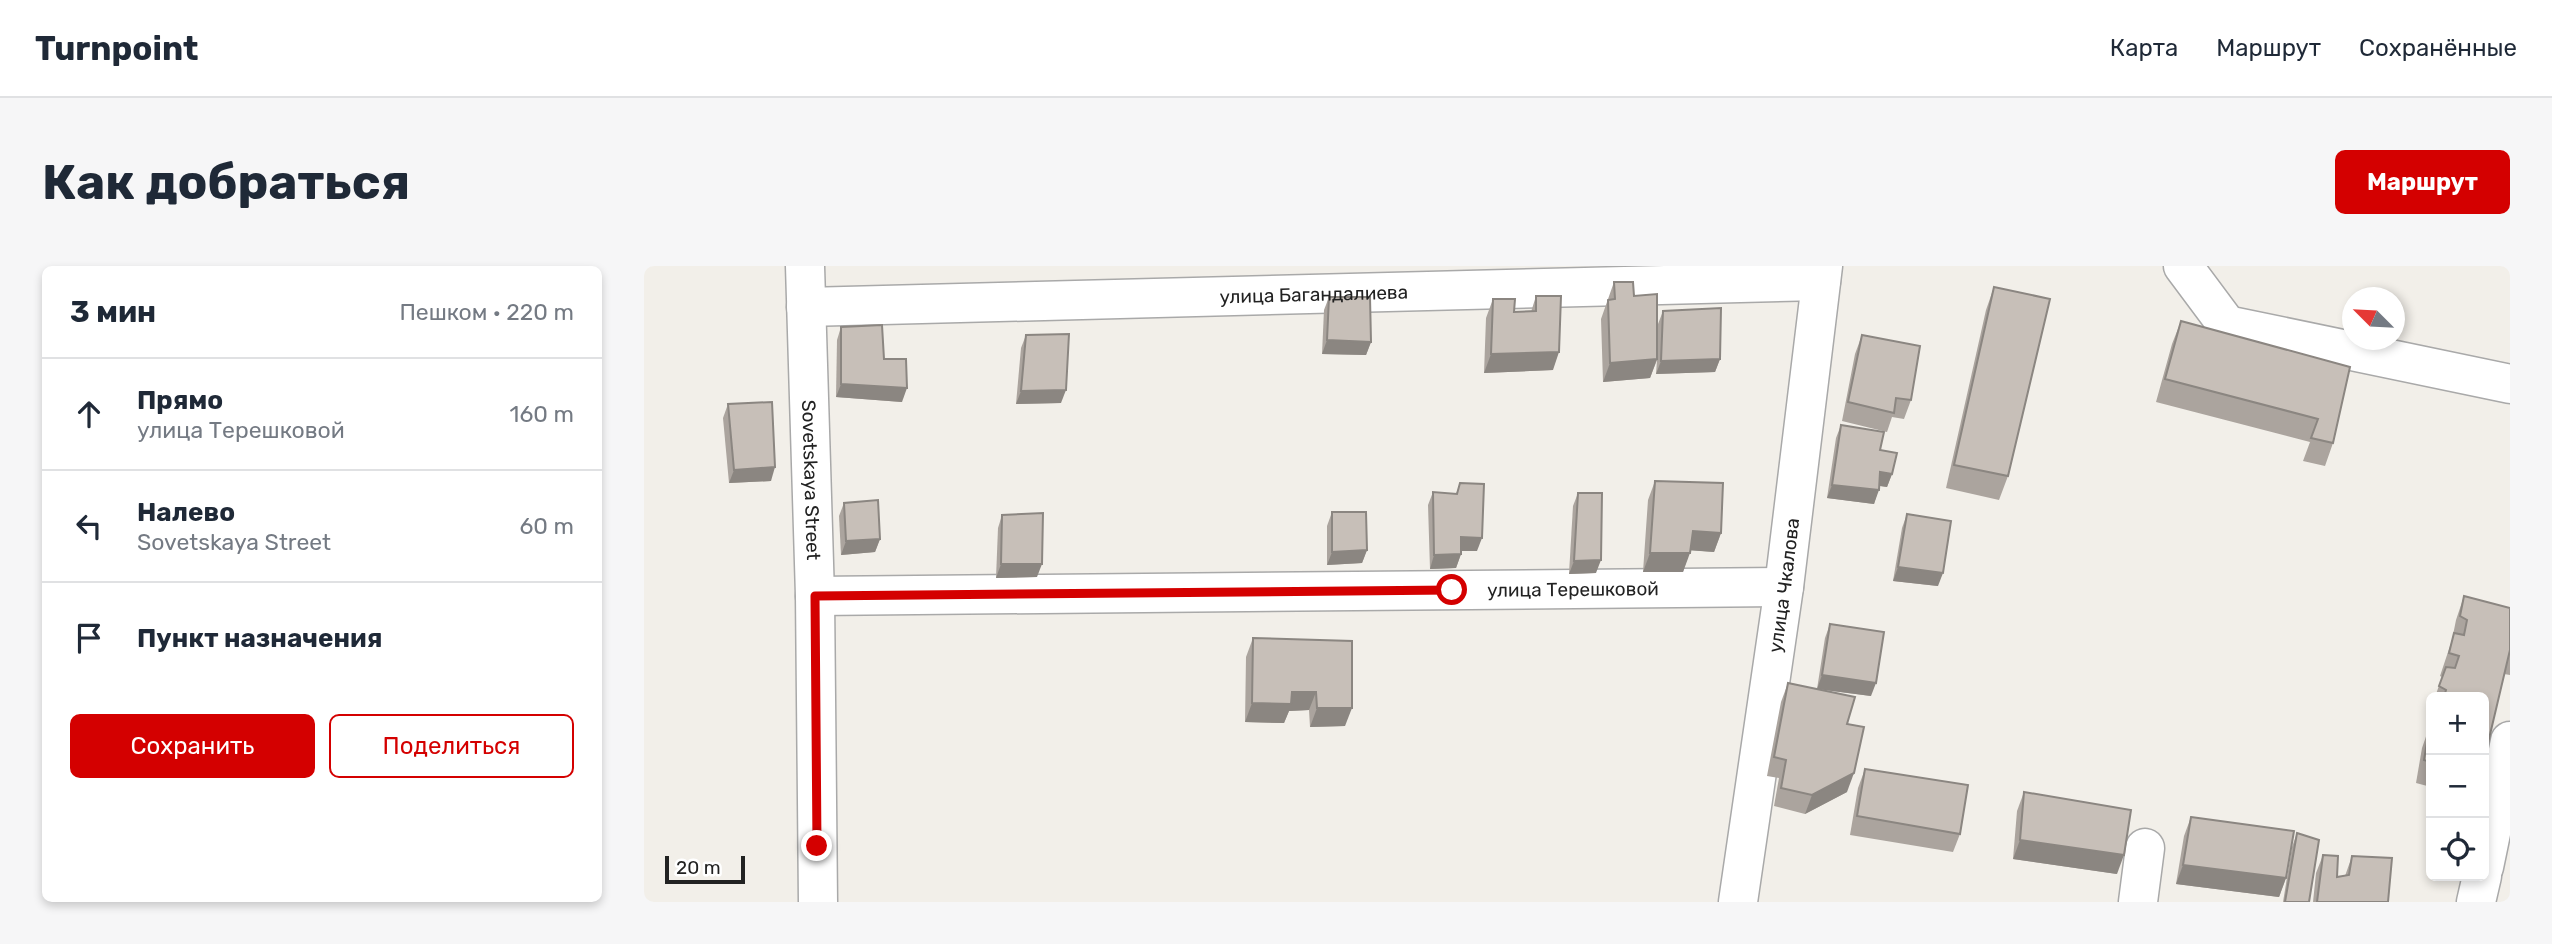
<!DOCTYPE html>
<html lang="ru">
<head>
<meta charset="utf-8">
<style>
	:root { --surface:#fff; --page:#f6f6f7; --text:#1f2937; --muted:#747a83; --line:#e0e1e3; --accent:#d40000 }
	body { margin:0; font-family:Rubik,sans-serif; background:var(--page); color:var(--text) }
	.controls { position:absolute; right:21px; bottom:21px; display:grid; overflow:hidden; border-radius:10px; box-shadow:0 4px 10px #0003 }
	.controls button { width:63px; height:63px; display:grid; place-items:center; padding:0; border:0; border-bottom:2px solid var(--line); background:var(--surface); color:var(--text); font:35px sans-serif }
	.compass { position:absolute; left:1698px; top:21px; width:63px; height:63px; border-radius:50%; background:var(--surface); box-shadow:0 4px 10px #0003; rotate:294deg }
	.scale { position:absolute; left:21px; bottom:18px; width:80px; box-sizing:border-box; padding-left:7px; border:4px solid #222; border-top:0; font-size:19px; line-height:24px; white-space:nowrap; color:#222; -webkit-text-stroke:5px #fff; paint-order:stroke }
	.stop { position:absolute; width:21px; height:21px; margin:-16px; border:5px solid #d40000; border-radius:50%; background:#fff }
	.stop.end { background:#d40000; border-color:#fff; box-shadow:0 2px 7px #0008 }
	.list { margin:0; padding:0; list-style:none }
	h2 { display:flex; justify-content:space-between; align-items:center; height:91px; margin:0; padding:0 28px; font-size:30px }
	h2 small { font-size:23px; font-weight:400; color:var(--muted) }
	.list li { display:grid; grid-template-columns:46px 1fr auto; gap:21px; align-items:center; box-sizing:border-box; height:112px; padding:0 28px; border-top:2px solid var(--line) }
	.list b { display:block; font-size:26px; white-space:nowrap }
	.list p { margin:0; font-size:23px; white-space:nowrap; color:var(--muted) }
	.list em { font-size:23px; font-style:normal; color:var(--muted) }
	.actions { display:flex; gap:14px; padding:21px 28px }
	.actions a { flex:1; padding:16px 0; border:2px solid var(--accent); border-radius:10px; text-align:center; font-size:24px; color:var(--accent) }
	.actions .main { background:var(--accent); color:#fff }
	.icon { flex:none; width:38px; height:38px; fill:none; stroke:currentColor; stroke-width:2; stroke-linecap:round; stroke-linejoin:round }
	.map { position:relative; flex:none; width:1866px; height:636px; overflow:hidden; border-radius:10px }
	header { display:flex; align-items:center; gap:42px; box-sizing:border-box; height:98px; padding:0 35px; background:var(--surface); border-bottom:2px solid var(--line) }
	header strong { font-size:33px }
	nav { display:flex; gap:38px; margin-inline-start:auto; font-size:24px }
	.intro { display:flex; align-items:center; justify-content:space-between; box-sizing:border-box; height:168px; padding:0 42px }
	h1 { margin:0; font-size:49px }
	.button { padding:18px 32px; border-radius:10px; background:var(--accent); color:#fff; font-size:24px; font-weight:700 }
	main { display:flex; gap:42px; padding:0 42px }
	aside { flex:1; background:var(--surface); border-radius:10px; box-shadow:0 4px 10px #0003 }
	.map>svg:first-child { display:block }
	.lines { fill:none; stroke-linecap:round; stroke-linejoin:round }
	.minor-casing { stroke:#a9a9a9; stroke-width:41 }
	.minor { stroke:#fff; stroke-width:38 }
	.wall { fill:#aba49e }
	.shaded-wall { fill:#8b8681 }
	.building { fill:#c7bfb8; stroke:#8b8681; stroke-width:2 }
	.route { stroke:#d40000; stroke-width:9 }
	.labels { text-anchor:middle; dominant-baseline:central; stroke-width:5; stroke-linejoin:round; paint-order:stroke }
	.street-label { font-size:19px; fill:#222; stroke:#fff }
</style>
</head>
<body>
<header>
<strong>Turnpoint</strong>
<nav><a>Карта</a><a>Маршрут</a><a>Сохранённые</a></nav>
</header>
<div class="intro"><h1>Как добраться</h1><a class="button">Маршрут</a></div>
<main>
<aside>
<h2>3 мин<small>Пешком · 220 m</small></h2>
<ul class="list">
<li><svg class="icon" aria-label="ahead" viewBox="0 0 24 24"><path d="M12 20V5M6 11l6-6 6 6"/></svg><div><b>Прямо</b><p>улица Терешковой</p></div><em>160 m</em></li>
<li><svg class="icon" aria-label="left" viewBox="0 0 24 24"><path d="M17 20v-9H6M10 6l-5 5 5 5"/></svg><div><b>Налево</b><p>Sovetskaya Street</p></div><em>60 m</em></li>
<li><svg class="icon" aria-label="arrive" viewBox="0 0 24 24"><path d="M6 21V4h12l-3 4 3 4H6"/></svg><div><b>Пункт назначения</b></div></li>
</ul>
<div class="actions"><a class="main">Сохранить</a><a>Поделиться</a></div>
</aside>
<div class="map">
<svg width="1866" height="636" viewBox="0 0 1866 636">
	<rect width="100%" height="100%" fill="#f2efe9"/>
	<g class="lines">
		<g class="minor-casing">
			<g id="minor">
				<path id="s1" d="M161,0l10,330 3,306"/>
				<path d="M1539,0l44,59 283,59"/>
				<path id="s2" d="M162,41l1015,-26"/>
				<path id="s3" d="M171,330l969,-9"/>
				<path d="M1840,601l26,-126"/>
				<path id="s4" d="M1094,636l46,-315 39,-321"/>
				<path d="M1494,636l7,-54"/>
				<path d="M1832,636l6,-26"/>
			</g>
		</g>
		<use href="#minor" class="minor"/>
	</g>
	<g class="wall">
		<path d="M970,16l20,14 23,54 1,-26 5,-13 57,48 -5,13 -59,2 1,-14 -7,18 -47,4 -2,-63z"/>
		<path d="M1350,21l14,189 -9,24 -53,-12 40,-178z"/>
		<path d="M892,30l17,74 -69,3 2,-55 7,-19 21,13h17z"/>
		<path d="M685,31l42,45 -5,13 -44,-1 2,-44z"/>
		<path d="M1537,55l169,46 -17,76 -8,23 -22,-5 7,-19 -154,-40 16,-58z"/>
		<path d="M197,61l43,32 18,43 -66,-5 1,-57z"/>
		<path d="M382,69l35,68 -45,1 5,-56z"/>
		<path d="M1218,69l49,65 -7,19 -12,-2 -5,15 -45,-11 13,-67z"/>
		<path d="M84,138l43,77 -42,2 -6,-65z"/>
		<path d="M1197,159l39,25 12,24 -5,13 -8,-1 -5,18 -47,-6 9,-60z"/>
		<path d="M1011,215l66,52 -7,19 -24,-2 -7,22h-40l5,-72z"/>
		<path d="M816,217l17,68h-16v3l-5,14 -26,1 -2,-64 5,-13 23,2z"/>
		<path d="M934,227l18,80 -27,1 4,-68z"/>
		<path d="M200,237l36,36 -5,13 -34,3 -2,-39z"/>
		<path d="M688,246l35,38 -5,13 -35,2v-39z"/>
		<path d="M1263,248l31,72 -45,-5 9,-53z"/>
		<path d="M358,249l35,62 -41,1 2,-50z"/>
		<path d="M1820,330l46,12v67l-6,-1 -20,23h-49l7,-20 -2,-1 12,-36 4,-20z"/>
		<path d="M1186,358l41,72 -54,-7 8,-51z"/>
		<path d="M609,372l99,3 -7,85 -35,1 -1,-17 -20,1 -5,12 -39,-1 1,-65z"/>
		<path d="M1144,417l59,41v68l-42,22 -31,-8 5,-28 -12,-2 14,-74z"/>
		<path d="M1786,459h1v62l-15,-4 6,-35z"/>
		<path d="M1221,503l95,65 -7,18 -103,-17 8,-47z"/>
		<path d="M1380,526l93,82 -104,-15 4,-48z"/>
		<path d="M1547,551l95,61 -7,19 -103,-13 8,-48z"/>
		<path d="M1653,567l12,69h-26l9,-55z"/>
		<path d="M1679,589l14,22 8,-1 7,-20 36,46h-75l3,-29z"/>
	</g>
	<g class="shaded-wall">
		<path d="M683,74l44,2 -5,13 -44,-1z"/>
		<path d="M915,86l-6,18 -69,3 7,-19z"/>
		<path d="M1013,93l-7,19 -47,4 7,-19z"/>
		<path d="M1076,93l-5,13 -59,2 5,-13z"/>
		<path d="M197,118l66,4 -5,14 -66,-5z"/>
		<path d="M422,124l-5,13 -45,1 5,-13z"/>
		<path d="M131,201l-4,14 -42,2 5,-13z"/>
		<path d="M1236,206l12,2 -5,13 -12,-2z"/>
		<path d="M1188,219l47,5 -5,14 -47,-6z"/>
		<path d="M1049,265l28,2 -7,19 -28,-2z"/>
		<path d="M817,271l21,1 -5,13h-21z"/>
		<path d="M236,273l-5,13 -34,3 5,-14z"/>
		<path d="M723,284l-5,13 -35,2 5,-13z"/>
		<path d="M1006,287h40l-7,19h-40z"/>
		<path d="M817,288l-5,14 -26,1 4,-14z"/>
		<path d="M957,294l-5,13 -27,1 5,-13z"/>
		<path d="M357,298h41l-5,13 -41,1z"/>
		<path d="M1254,301l45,6 -5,13 -45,-5z"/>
		<path d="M1178,409l54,8 -5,13 -54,-7z"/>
		<path d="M648,426h24l-7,18 -20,1 -5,12 -39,-1 7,-19z"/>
		<path d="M673,442h35l-7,18 -35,1z"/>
		<path d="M1210,507l-7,19 -42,22 7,-19z"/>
		<path d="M1376,574l104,15 -7,19 -104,-15z"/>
		<path d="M1539,599l103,13 -7,19 -103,-13z"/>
	</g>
	<g class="building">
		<path d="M970,16h19l1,14 23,-2v65l-47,4 -2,-63 7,-1z"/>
		<path d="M1350,21l56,12 -42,177 -54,-11z"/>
		<path d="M892,30h25l-2,56 -68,2 2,-55h22l-1,13 22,-1z"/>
		<path d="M685,31h41l1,45 -44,-2z"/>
		<path d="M1077,42l-1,51 -59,2 2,-50z"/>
		<path d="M1537,55l169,46 -17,76 -22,-5 7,-19 -153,-40z"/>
		<path d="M238,59l2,34h22l1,29 -66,-4v-57z"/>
		<path d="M425,68l-3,56 -45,1 5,-56z"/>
		<path d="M1218,69l58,11 -9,54 -15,-2 -2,15 -46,-11z"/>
		<path d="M128,136l3,65 -41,3 -6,-66z"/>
		<path d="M1197,159l43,7 -4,18 17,3 -5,21 -12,-2 -1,18 -47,-5z"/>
		<path d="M1011,215l68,2 -2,50 -28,-2 -3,22h-40z"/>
		<path d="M816,217l24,1 -2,54 -21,-1v17l-27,1 -1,-63 24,2z"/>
		<path d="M934,227h24l-1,67 -27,1z"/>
		<path d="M234,234l2,39 -34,2 -2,-38z"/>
		<path d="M688,246h34l1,38 -35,2z"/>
		<path d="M399,247l-1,51h-41l1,-49z"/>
		<path d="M1263,248l44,7 -8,52 -45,-6z"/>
		<path d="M1820,330l46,12v42l-26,110v-63h-40l2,-7 -7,-4 7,-19 9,1 4,-12 -10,-3 5,-20 10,2 3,-15 -7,-4z"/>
		<path d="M1186,358l54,8 -8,51 -54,-8z"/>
		<path d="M609,372l99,3v67h-35l-1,-16h-24l-1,12 -39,-1z"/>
		<path d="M1144,417l67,14 -8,27 17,3 -10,46 -42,22 -31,-7 5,-28 -12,-3z"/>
		<path d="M1786,459h1v37l-7,-2z"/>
		<path d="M1221,503l103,16 -8,49 -103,-18z"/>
		<path d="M1380,526l107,18 -7,45 -104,-15z"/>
		<path d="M1547,551l103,14 -8,47 -103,-13z"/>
		<path d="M1653,567l22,7 -10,62h-24z"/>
		<path d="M1679,589l15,1 -1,21 12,-2 3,-19 40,2 -4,44h-71z"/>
	</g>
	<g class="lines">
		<path class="route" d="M173,580l-2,-250 637,-6"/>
	</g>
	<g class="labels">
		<g class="street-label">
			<text stroke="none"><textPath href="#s2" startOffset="508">улица Багандалиева</textPath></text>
			<text stroke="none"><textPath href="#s1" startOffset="214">Sovetskaya Street</textPath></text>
			<text stroke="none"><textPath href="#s4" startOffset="320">улица Чкалова</textPath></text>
			<text stroke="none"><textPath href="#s3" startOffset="758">улица Терешковой</textPath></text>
		</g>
	</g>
</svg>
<div class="controls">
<button>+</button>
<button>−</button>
<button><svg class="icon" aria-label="locate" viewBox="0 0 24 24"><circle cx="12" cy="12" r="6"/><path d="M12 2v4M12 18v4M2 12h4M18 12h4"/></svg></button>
</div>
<svg class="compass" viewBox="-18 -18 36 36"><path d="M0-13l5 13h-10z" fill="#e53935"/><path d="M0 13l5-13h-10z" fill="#747a83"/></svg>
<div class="scale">20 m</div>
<div class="stop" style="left:808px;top:324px"></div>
<div class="stop end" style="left:173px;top:580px"></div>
</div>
</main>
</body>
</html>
